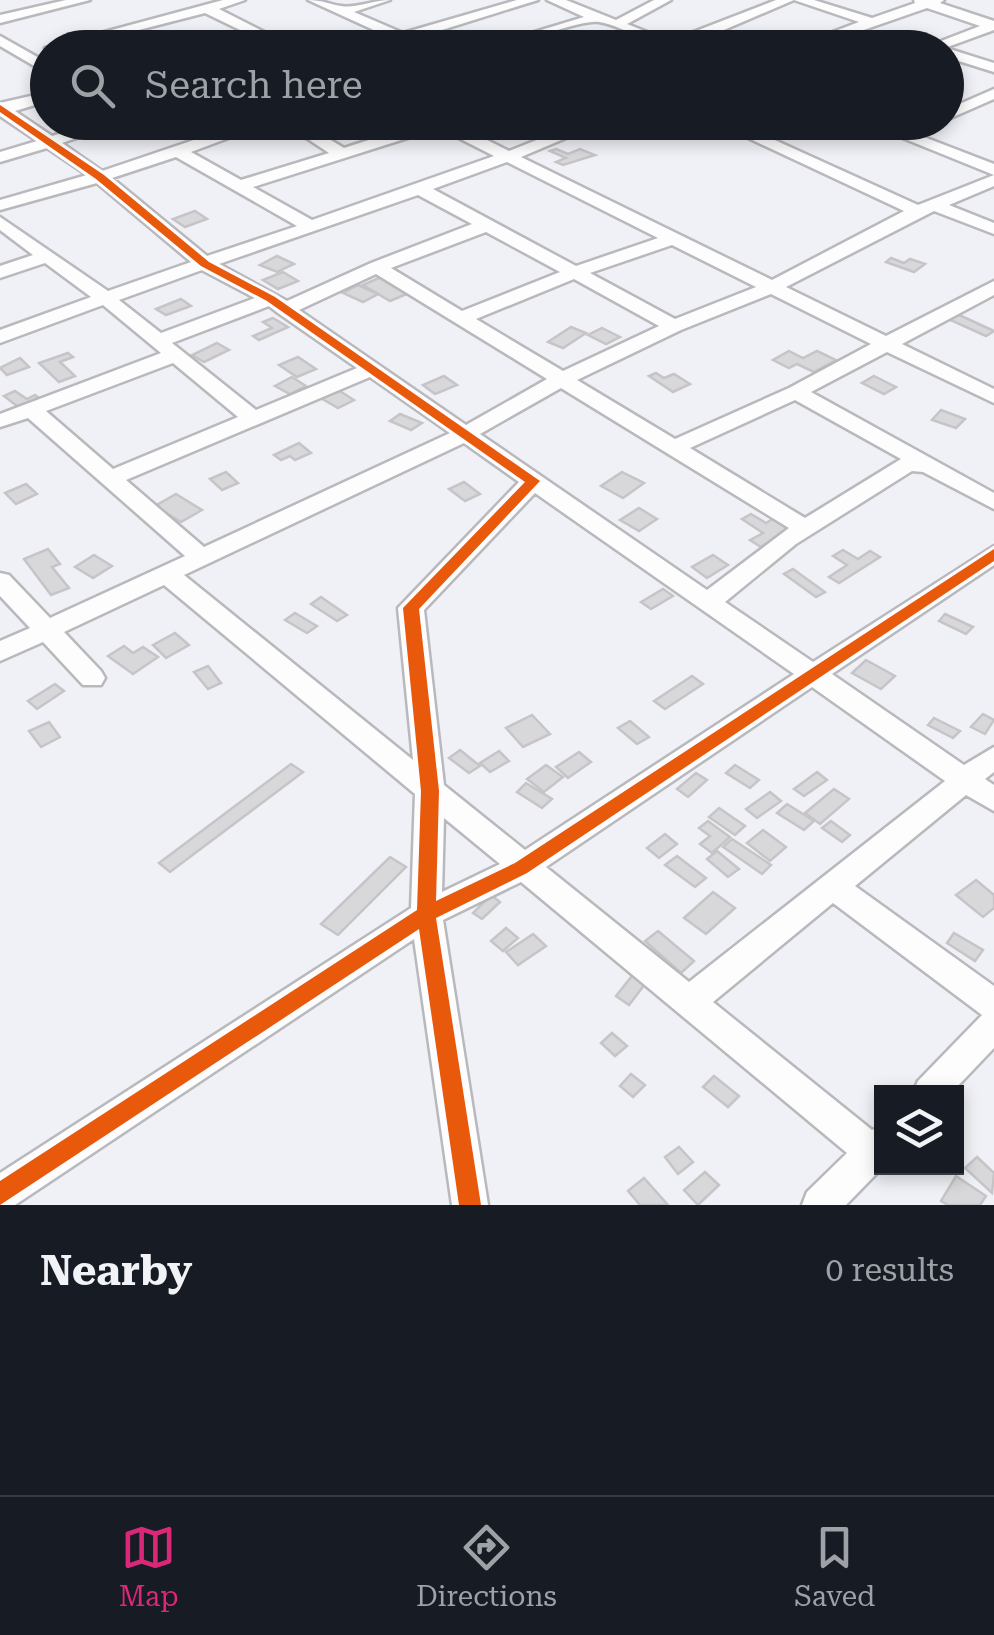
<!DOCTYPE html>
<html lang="en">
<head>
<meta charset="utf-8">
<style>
	:root { --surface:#171b24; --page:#20242c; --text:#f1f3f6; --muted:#9ea1a6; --line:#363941; --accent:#db2777 }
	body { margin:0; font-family:"Roboto Serif",serif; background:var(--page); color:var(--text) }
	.controls { position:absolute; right:30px; bottom:30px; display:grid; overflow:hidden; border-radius:0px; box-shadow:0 5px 15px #0003 }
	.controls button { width:90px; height:90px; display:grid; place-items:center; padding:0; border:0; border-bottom:2px solid var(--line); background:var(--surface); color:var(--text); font:50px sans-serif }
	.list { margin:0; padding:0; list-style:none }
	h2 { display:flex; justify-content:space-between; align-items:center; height:130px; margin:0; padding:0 40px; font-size:42px }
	h2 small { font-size:32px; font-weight:400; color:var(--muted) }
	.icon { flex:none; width:55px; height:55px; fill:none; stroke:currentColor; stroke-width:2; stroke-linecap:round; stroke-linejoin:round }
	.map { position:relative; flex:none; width:994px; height:1205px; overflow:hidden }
	.search { position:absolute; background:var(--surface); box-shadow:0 5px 15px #0003; left:30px; right:30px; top:30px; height:110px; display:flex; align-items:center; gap:25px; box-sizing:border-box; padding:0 35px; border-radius:55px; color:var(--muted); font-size:38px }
	.sheet { height:290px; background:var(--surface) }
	nav { display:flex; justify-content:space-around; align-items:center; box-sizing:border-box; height:140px; border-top:2px solid var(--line); background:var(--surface); font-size:28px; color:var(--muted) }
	nav a { display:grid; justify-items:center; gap:5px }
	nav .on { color:var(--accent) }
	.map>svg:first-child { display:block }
	.building { fill:#d8d8da; stroke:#c6c4c7; stroke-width:2.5 }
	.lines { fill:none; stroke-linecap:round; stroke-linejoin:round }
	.minor-casing { stroke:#b9b9bd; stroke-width:5 }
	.minor { fill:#fdfdfe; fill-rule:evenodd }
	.cycleway-casing { stroke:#fdfdff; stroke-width:6 }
	.cycleway { fill:#e8590c; fill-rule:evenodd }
</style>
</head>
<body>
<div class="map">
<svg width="994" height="1205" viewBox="0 0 994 1205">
	<rect width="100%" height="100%" fill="#f0f1f6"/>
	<g class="building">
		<path d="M556,149l12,5 12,-5 15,6 -32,10 -7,-3 10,-4 -16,-7z"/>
		<path d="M195,211l12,8 -22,8 -12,-8z"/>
		<path d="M277,256l17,8 -17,8 -17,-7z"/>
		<path d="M891,258l13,5 6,-4 15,5 -11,8 -28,-10z"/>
		<path d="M283,272l15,9 -20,8 -15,-9z"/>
		<path d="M381,277l28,16 -19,8 -27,-16z"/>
		<path d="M358,285l20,9 -15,8 -20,-9z"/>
		<path d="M181,299l10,7 -25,9 -10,-6z"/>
		<path d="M957,314l37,17 -8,5 -38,-17z"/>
		<path d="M273,318l15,9 -29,13 -6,-4 19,-8 -9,-6z"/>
		<path d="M571,327l15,6 -23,15 -15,-6z"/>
		<path d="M602,328l18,9 -14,7 -18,-9z"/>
		<path d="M217,343l12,7 -25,12 -12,-7z"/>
		<path d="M789,351l14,7 14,-7 19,9 -22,12 -17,-8 -8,4 -16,-8z"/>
		<path d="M68,353l5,4 -13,5 15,14 -16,6 -20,-19z"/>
		<path d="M298,357l18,12 -19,8 -18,-12z"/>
		<path d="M20,358l9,9 -22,8 -7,-7z"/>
		<path d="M656,373l8,5 10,-4 16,10 -17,8 -24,-16z"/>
		<path d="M444,376l13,9 -22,9 -12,-9z"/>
		<path d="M874,376l22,11 -12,7 -22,-11z"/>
		<path d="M292,377l14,9 -16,8 -15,-8z"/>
		<path d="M335,388l19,12 -16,8 -19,-11z"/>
		<path d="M15,391l12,8 8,-4 6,5 -20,9 -17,-13z"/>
		<path d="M941,410l24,9 -9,9 -24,-8z"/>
		<path d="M400,414l22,9 -11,7 -21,-9z"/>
		<path d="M299,443l12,10 -16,7 -5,-4 -9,4 -7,-5z"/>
		<path d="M226,472l12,11 -16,7 -12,-11z"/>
		<path d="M622,472l22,11 -21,15 -22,-12z"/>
		<path d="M464,482l16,12 -15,7 -16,-12z"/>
		<path d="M26,484l11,10 -21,10 -11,-11z"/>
		<path d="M176,494l26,16 -21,12 -26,-16z"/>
		<path d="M639,508l18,11 -18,12 -19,-11z"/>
		<path d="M751,514l15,9 13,-8 17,11 -35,21 -11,-7 13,-7 -21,-14z"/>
		<path d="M48,549l12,15 -8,3 17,21 -18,7 -27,-36z"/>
		<path d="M843,550l15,9 12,-8 10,6 -41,26 -10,-6 18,-12 -14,-9z"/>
		<path d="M94,555l18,11 -19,12 -18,-11z"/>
		<path d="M713,555l15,10 -21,13 -15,-11z"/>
		<path d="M793,569l32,23 -9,5 -32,-23z"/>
		<path d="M663,589l10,7 -22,13 -10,-7z"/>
		<path d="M321,597l26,18 -10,6 -26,-17z"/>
		<path d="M295,613l22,13 -10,7 -22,-13z"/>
		<path d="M945,614l28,13 -7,7 -27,-13z"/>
		<path d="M175,633l14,12 -23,13 -13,-13z"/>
		<path d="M124,646l9,7 10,-6 15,10 -25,17 -25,-18z"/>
		<path d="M866,660l29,16 -14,13 -29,-16z"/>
		<path d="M208,666l13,17 -13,6 -14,-17z"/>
		<path d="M692,676l11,8 -38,25 -11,-8z"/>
		<path d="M55,684l9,7 -27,18 -9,-8z"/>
		<path d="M983,714l11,6 -9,14 -14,-7z"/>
		<path d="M532,715l18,19 -27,13 -17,-19z"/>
		<path d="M934,718l26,13 -7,7 -25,-13z"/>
		<path d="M630,721l19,16 -12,7 -19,-16z"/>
		<path d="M49,722l11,15 -19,10 -12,-16z"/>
		<path d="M460,750l20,16 -11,7 -20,-15z"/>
		<path d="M499,751l10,10 -19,11 -10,-9z"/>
		<path d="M579,752l12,10 -23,16 -12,-11z"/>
		<path d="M291,764l12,8 -133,100 -11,-9z"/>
		<path d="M546,765l17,12 -19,15 -17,-13z"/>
		<path d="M735,765l24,15 -9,8 -24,-15z"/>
		<path d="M817,772l10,8 -23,16 -10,-7z"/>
		<path d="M696,773l11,7 -19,17 -11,-8z"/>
		<path d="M526,783l26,16 -10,9 -25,-16z"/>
		<path d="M834,789l15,10 -29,25 -15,-11z"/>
		<path d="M770,792l11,9 -24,17 -11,-9z"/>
		<path d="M787,804l27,17 -10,9 -27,-17z"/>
		<path d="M719,808l26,18 -10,9 -26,-18z"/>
		<path d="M708,821l22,16 -18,16 -12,-9 10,-8 -11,-8z"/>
		<path d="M831,821l19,14 -8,7 -20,-14z"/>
		<path d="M763,830l23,17 -16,14 -23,-18z"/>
		<path d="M665,834l12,10 -18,14 -12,-10z"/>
		<path d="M732,839l39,26 -9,9 -39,-27z"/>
		<path d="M717,851l22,18 -11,8 -21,-18z"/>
		<path d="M677,856l29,22 -11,9 -30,-22z"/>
		<path d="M390,857l16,10 -68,68 -17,-11z"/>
		<path d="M976,880l18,15v13l-11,9 -27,-22z"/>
		<path d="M713,892l22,16 -29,26 -22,-16z"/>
		<path d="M491,895l9,7 -18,17 -9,-6z"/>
		<path d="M506,928l12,10 -15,13 -12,-10z"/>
		<path d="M658,931l36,30 -13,12 -36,-32z"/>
		<path d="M954,933l29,17 -8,11 -28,-18z"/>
		<path d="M533,934l13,12 -28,19 -12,-13z"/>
		<path d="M632,976l13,8 -16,21 -13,-9z"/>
		<path d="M612,1033l15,13 -12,10 -14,-13z"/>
		<path d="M631,1074l14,11 -12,12 -13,-11z"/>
		<path d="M714,1076l25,20 -11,11 -25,-20z"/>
		<path d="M679,1147l14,15 -15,12 -13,-17z"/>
		<path d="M977,1157l17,16 -2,20 -27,-25z"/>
		<path d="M705,1172l14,13 -21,20 -14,-15z"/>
		<path d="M956,1176l30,20 -6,9h-32l-7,-4z"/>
		<path d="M644,1178l24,27h-28l-12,-14z"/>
	</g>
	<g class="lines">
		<g class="minor-casing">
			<g id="minor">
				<path d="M66,0h24l-90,23v-8z"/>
				<path d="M223,0h22l-26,9 77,39h-19l-72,-35 -74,19 26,16h-18l-22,-13 -47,13h-22v3l-3,-3z"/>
				<path d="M308,0c13,0 21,4 33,6 13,3 33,-6 49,-6l-36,12 49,21 114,-33h21l-125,39 -1,4 -53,5 30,-11z"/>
				<path d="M547,0h19l50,20 38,-20h17l-44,24 43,17 106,-41h38l58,18 43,-15 -1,-3h30l-4,3 54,18v9l-49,18h-22l57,-22 -53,-18 -115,40h-22l69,-26 -65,-22 -112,48c-32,0 -54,-21 -83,-26 -21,-3 -83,26 -117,26l102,-31z"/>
				<path d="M0,36l48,27v11l-48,-28z"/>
				<path d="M946,48l48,15v9l-48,-15z"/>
				<path d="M994,89v10l-48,21v-10z"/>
				<path d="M48,92v9l-33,10 37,25 46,-14h25l-61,21 40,28 145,-49h24l-80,30 50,28 88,-27 -47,-31h19l43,26 81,-26h26l58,29 73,-29h22l-83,35 251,123 132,-69 -190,-89h21l183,83 76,-30v11l-45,19 45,18v11l-60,-23 -148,76 100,49 108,-55v14l-92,49 92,45v14l-107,-51 -76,40 183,101v16l-71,-37 -11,-1 -116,73 -71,58 88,60 181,-116v19l-162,109 132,91 30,-18v25l-9,7 9,6v26l-28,-16 -111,91 139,100v62l-42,44h-39l5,-11 64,-66 -149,-112 -120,99 159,128 10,-4v42l-36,37h-44l5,-13 40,-39 -326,-271 -78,38 45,285h-36l-38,-266 -399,266h-15v-32l411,-265 4,-114 -251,-209 -100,47 37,39 4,7 -4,7h-18l-40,-43 -43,19v-20l30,-13 -30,-32v-23l9,2 41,43 135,-62 -157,-138 -28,9v-13l161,-61 -58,-48 -103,38v-13l91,-33 -46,-34 -45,15v-12l33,-11 -33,-25v-13l108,74 83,-29 -94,-79 -97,27v-10l87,-25 -40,-27 -47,14v-10l37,-11 -37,-25v-13zM439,128l55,28 -182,64 -59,-33zM176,157l121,69 -90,30 -95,-78zM507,162l151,76 -82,28 -143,-77zM418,195l54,29 -101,39 -84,38 -68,-37zM486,232l74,40 -98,39 -71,-43zM672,245l84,42 -81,32 -85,-46zM202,270l53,28 -94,35 -42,-33zM376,274l171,105 -81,46 -167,-115zM574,279l85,47 -96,45 -87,-52zM771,294l100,50 -82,44 -114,51 -98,-59 104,-50zM269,306l9,7 79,55 -101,42 -84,-67zM173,363l65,54 -125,52 -67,-58zM370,377l80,56 -246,114 -78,-67zM561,388l228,140 -82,62 -227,-156zM795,400l106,59 -96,59 -115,-70zM464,443l55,39 -121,126 15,152 -229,-185zM535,493l259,181 -269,176 -81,-65 -20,-175zM812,687l133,94 -256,201 -143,-115zM444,818l56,46 -58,28z"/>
				<path d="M863,122h22l109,42v11z"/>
			</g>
		</g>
		<use href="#minor" class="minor"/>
		<g class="cycleway-casing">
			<path id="cycleway" d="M0,105l104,70 105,87 66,35 265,184 -121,128 20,182 -3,110 79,-38 479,-314v12l-467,312 -91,45 45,287h-22l-40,-276 -419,276v-24l417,-271 4,-119 -18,-183 122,-126 -258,-181 -66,-35 -105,-87 -96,-67z"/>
		</g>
		<use href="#cycleway" class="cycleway"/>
	</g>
</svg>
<div class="controls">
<button><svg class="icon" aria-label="layers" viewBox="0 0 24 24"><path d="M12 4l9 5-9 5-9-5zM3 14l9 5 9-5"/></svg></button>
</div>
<div class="search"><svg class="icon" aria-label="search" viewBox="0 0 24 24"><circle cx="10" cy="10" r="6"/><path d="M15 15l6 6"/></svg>Search here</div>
</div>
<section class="sheet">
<h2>Nearby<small>0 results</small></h2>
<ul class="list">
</ul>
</section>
<nav>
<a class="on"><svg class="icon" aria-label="map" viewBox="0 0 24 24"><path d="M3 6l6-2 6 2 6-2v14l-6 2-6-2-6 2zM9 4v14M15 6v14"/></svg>Map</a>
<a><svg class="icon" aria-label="directions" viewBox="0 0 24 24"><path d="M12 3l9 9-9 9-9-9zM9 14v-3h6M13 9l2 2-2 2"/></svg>Directions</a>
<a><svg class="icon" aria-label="saved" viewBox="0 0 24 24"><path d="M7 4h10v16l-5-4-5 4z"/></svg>Saved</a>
</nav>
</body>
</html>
